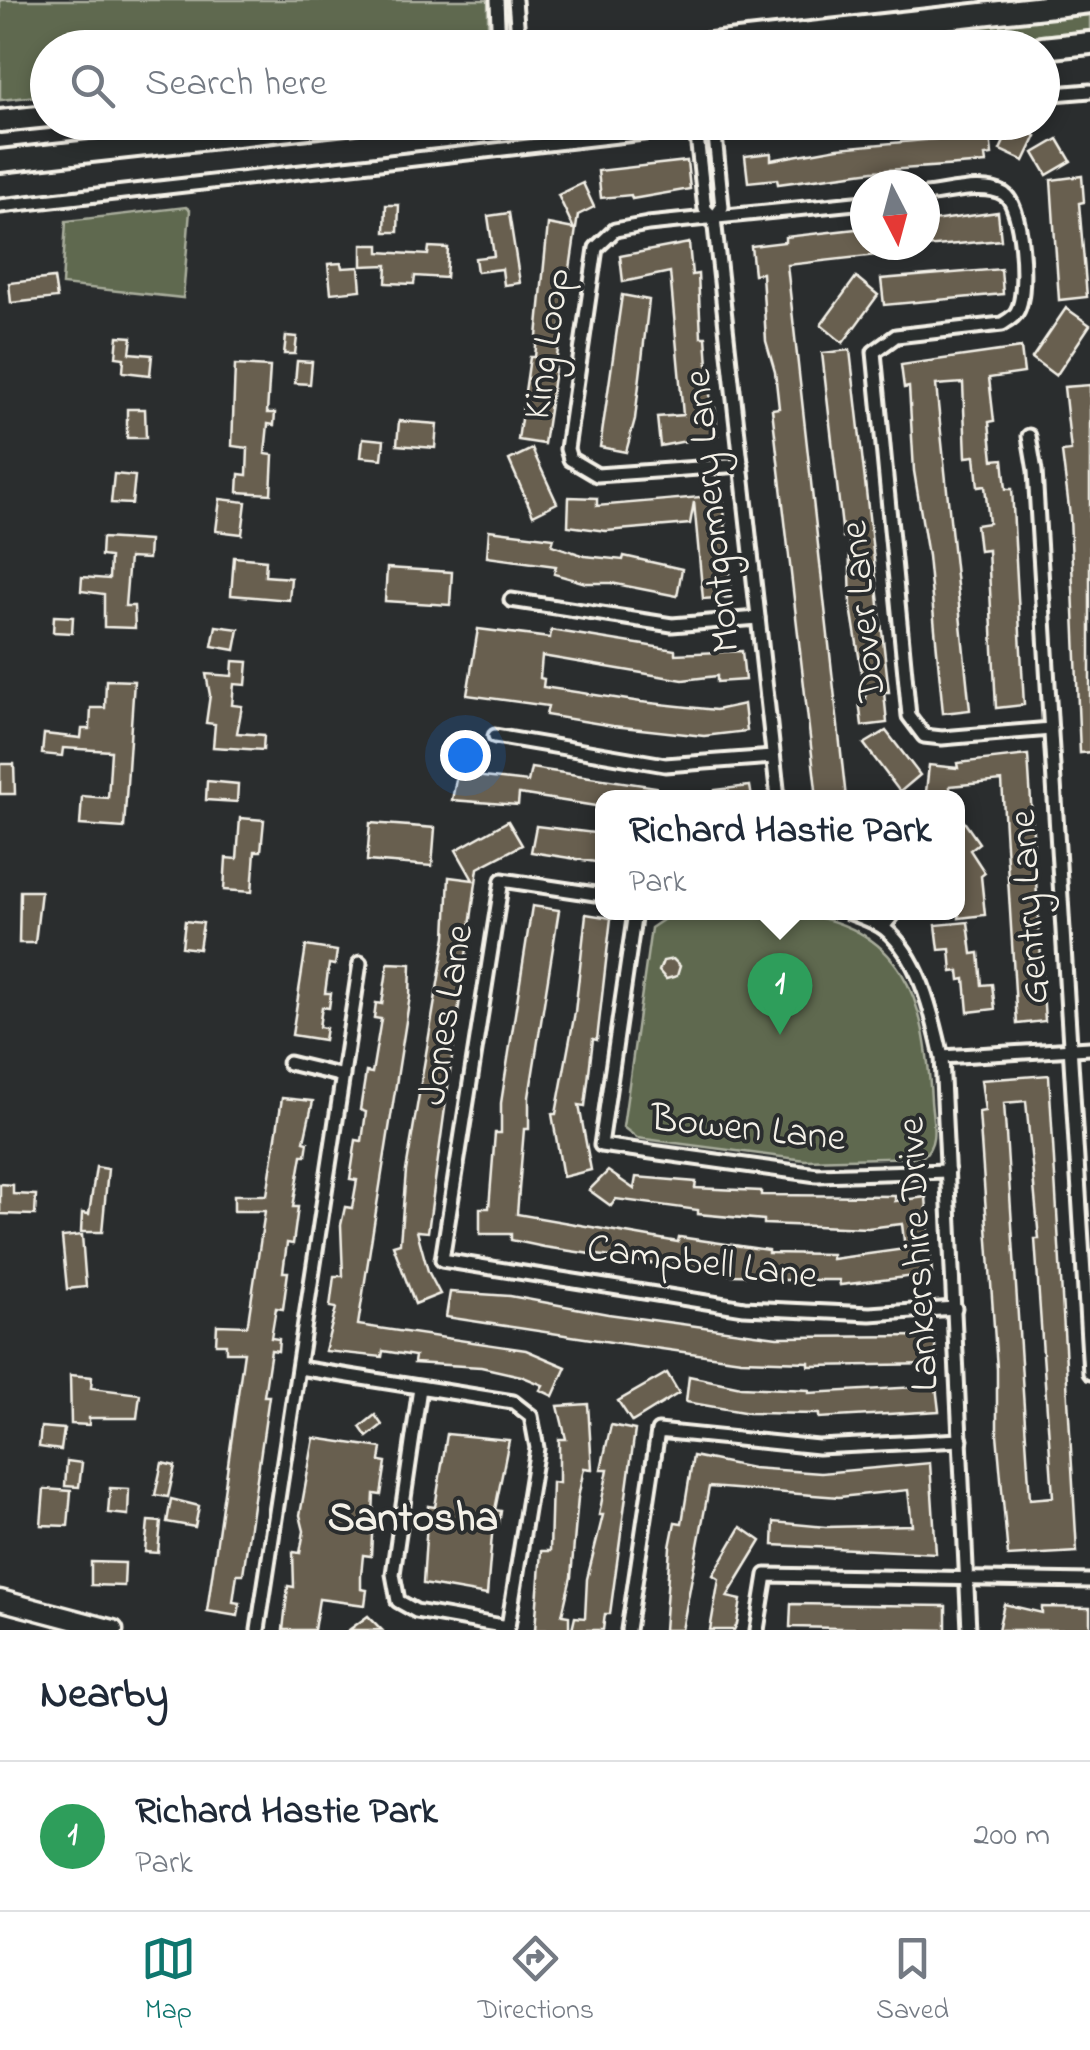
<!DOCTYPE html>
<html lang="en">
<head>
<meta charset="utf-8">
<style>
	:root { --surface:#fff; --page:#f2f2f3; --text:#1f2937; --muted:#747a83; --line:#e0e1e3; --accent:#0f766e }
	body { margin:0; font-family:"Indie Flower",sans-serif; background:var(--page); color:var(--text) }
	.compass { position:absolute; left:850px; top:170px; width:90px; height:90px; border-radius:50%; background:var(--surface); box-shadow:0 5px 15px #0003; rotate:174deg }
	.you { position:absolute; left:465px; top:755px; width:35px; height:35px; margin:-25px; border:8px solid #fff; border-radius:50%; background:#1a73e8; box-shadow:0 0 0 15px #1a73e833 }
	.badge { display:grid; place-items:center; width:65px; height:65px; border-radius:50%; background:var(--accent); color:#fff; font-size:32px; font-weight:700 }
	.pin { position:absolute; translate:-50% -82px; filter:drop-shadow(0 2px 5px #0008) }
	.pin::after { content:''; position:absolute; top:52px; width:35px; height:30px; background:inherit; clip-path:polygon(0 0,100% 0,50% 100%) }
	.popup { position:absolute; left:595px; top:790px; width:370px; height:130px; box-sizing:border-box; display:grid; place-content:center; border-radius:20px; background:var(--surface); filter:drop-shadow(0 2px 8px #0005); font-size:32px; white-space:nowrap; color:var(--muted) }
	.popup b { font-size:38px; color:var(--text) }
	.popup::after { content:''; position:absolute; left:50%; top:100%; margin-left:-20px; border:20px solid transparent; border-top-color:var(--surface) }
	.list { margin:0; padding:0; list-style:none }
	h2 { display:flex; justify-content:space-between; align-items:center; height:130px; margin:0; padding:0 40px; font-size:42px }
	h2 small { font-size:32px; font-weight:400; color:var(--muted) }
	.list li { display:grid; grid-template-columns:65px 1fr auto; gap:30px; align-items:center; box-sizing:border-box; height:150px; padding:0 40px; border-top:2px solid var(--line) }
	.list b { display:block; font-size:38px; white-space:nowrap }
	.list p { margin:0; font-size:32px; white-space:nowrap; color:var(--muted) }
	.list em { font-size:32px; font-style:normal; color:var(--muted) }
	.icon { flex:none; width:55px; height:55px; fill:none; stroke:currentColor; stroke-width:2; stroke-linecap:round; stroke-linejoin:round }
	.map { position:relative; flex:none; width:1090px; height:1630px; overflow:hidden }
	.search { position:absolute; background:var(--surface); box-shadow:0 5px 15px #0003; left:30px; right:30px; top:30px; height:110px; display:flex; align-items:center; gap:25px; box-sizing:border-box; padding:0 35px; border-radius:55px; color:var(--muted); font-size:38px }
	.sheet { height:280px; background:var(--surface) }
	nav { display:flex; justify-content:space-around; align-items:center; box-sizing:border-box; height:140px; border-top:2px solid var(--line); background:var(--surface); font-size:28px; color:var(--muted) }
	nav a { display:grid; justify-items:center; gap:5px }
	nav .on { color:var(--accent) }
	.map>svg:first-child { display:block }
	.green { fill:#5e6950; stroke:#a9ad9c; stroke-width:2.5 }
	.building { fill:#675e4f; stroke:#f4f1e8; stroke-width:2.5; fill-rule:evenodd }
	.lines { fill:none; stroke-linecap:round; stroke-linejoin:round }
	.minor-casing { stroke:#f4f1e8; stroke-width:19 }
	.secondary-casing { stroke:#f4f1e8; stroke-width:25 }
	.primary-casing { stroke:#f4f1e8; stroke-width:28 }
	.minor { stroke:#2a2d2e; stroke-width:11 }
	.secondary { stroke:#2a2d2e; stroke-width:18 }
	.primary { stroke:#2a2d2e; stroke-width:20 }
	.labels { text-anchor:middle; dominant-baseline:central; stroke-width:8; stroke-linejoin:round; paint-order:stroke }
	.street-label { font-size:40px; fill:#f4f1e8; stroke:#2a2d2e }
	.neighbourhood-label { font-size:42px; font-weight:bold; fill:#f4f1e8; stroke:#2a2d2e }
</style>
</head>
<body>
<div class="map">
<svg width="1090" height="1630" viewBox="0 0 1090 1630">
	<rect width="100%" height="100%" fill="#2a2d2e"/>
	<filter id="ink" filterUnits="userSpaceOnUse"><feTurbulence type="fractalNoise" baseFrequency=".01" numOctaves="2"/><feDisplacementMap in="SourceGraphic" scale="20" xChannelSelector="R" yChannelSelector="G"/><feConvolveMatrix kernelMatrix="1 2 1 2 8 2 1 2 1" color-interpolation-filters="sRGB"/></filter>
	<g filter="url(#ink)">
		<g class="green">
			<path d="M0,0h488v35l-18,12 -422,1 -1,47 -47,5z"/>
			<path d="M1090,13v17l-162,17 -141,1z"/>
			<path d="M186,207l4,3 -7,88 -121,-13 4,-64z"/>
			<path d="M788,912c117,13 137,85 143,188 1,19 9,44 -9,57l-117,3 -168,-22 -14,-11 28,-199 15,-10z"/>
		</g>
		<g class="building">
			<path d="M1012,124l24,12 -12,25 -24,-11z"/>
			<path d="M990,134l2,21 -7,1 1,7 -113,8 -95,13 -1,-5 -29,3 -3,-26 26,-3v7l67,-12z"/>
			<path d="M1058,139l13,22 -24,14 -13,-22z"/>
			<path d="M687,161l3,28 -58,10 -1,-4 -30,3 -3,-27z"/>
			<path d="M1082,176l2,26 -5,1 8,94 -28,3 -8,-120z"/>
			<path d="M583,183l11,24 -16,8 -34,229 -26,-4 12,-83h5l13,-133 26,5 -16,-34z"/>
			<path d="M386,205h13l-1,27h-13z"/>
			<path d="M998,212l3,28 -76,7v-25z"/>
			<path d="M509,213l11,70 -16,2 -2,-16 -25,3 -2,-14 19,-2 -6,-40z"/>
			<path d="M865,228v17h11l1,10 -90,10 59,533h-29l-45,-389 7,-1 -4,-36 -9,-31 -4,-68 -8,1 -3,-28 34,-4v-5z"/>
			<path d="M689,243l3,32 6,-1 3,63h5l5,71h4l3,27 -58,11 -3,-29 26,-2 -13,-143 -47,10 -3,-26z"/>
			<path d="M362,245h17v7l49,3 1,-8 19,1 -2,30 -31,-2 -1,8 -28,-1 1,-18 -25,1z"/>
			<path d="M341,263l1,5 17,-1 2,23 -30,3 -3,-29z"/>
			<path d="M1001,269l2,25 -119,11 -3,-26z"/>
			<path d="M856,277l22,18 -35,48 -22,-18z"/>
			<path d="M54,278l3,20 -46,5 -2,-20z"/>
			<path d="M622,295l27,5 -14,119 -9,33 -26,-5z"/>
			<path d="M1066,308l24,17 -34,51 -24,-18z"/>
			<path d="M118,336l14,1 -2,16 22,2 -2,20 -27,-3 1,-14 -8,-1z"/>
			<path d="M286,336l11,1 -2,17h-11z"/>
			<path d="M1021,348l3,25 -35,5 5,43 -5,1 4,38 10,-1 3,30h6l12,216 -28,3 -8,-158 -9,1 -3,-26 13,-2 -4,-37 -7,1 -3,-31 -9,1 -3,-74 -27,2 34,325 -27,3 -15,-157 -14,-85 -5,-84 -5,1 -3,-23z"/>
			<path d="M850,350l39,342h-5l3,31 -25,3 -3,-26 7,-1 -15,-92 -2,-71 -6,1 -21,-184z"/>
			<path d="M297,361l15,1 -2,22 -15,-1z"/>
			<path d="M235,365l35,2 -3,46h8l-1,12 -6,-1 -3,30 8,1 -2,39 -33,-2 1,-18 8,1 1,-27 -16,-2z"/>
			<path d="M1090,385v367l-10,1 -10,-237 -8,-64 9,-1 -7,-64z"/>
			<path d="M127,409h18l1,29h-19z"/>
			<path d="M399,421l38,3 -2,24 -38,-3z"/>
			<path d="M363,438l21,2 -2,19 -21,-2z"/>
			<path d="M532,449l25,54 -24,12 -24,-55z"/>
			<path d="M114,474l21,2 -3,28 -21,-1z"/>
			<path d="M723,495l8,102 -28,2 -9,-97 -4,22 -84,7 -38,-5 1,-29 28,1v8z"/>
			<path d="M220,499l26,3 -4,32 -26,-3z"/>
			<path d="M489,530l65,8 -2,7 33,11 38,4 1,-4 58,13 -5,27 -66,-13h-25l-32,-9 2,-8 -69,-9z"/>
			<path d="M102,538l47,3 -1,18 -19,-1 -4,48h9l1,22 -31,-1v-33l-23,-3 1,-14 27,2 1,-22 -9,-1z"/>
			<path d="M234,557l32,3 -1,16 26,2 -2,22 -58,-5z"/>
			<path d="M387,568l65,4 -2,33 -65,-4z"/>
			<path d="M54,616l19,1 -1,16 -19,-1z"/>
			<path d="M216,626l23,3 -4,21 -23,-4z"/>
			<path d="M478,629l72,9 1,-8 124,20v4l67,-3 3,29 -28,2v-6l-34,4 -141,-24 -2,22 4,1 -1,8 98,15 75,8 28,-6 3,27 -43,5 -91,-10 -67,-11 2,-9 -81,-11z"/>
			<path d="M233,661l15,1 -2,23 -12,-1 -2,21 10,1 -5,27 27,2 -1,15 -50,-3 2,-23 -9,-1 4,-28 -4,-21 26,2z"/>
			<path d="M106,680l28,1 -10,147 -44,-3 2,-29 26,2 3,-47 -48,-3 -1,8 -20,-2 2,-20 37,4 1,-9h8l1,-21h14z"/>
			<path d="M886,731l34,44 -20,17 -36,-48z"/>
			<path d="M1028,755l17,266 -28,3 -15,-243 -52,5v9l-24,-3 3,-27 29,3 -1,-5z"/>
			<path d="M0,764h14l1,30h-15z"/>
			<path d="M531,768l125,19 -2,11h-52v9l-83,-13 -1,11 -66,-5 5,-26 71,8z"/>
			<path d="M207,781l31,3 -1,18 -31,-2z"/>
			<path d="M750,786l2,12h-36l-1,-8z"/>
			<path d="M958,813l21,30 -9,7 15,23 -4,3 4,39 -26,3z"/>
			<path d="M240,818l24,2 -3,31h-6l-3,41 -28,-2 2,-32 11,1z"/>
			<path d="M508,821l14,24 -44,23 -50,364 -11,-1 11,40 12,23 -25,10 -22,-59 7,-2 6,-72 40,-235 3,-59 24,3 -17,-30z"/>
			<path d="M370,823l65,5 -3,38 -65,-5z"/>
			<path d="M536,826l59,7v5l7,1v24l-71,-11z"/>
			<path d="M20,891h21l-6,52h-16z"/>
			<path d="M532,906l27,4 -30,187v32h-5l-7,85 161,28 1,-5 89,13v3l64,1v5l73,-10 -3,-25 -34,4 -104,-4v-4l-66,-6v-4l-82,-11 -5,7 -22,-16 19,-19 26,18 2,-12 60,5 -1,6 66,3v4l134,1v5l31,-4 6,77 -92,11 -1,-5h-68l1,-4 -40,-1 -67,-13 -1,3 -120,-18 -33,-7v-6h-31v-26h9l6,-75h6v-30z"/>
			<path d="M586,914l25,4 -14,122 -4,-1 -8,67 -6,-1 12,65 -28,7 -11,-63h4l19,-102z"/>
			<path d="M185,921l18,2 -4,26 -17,-2z"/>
			<path d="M968,922l4,32 7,-1 3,32 10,-1 3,25 -27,3 -3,-33 -5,1 -1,-9 -7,1 -2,-23 -11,1 -3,-25z"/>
			<path d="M306,946l31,5 -2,14 -6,-1 -4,29h6l-2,15 -7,-1 -3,20 7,1 -2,12 -32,-5z"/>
			<path d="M673,959l7,7 -3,10 -11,3 -7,-8 4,-10z"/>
			<path d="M388,963l23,1 -1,32 -52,329 168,25 40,17 -13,29 -13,-6 3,-5 -22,-9 -40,-9 -67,-4 1,-7 -32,-5 -1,6 -57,-6 11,-43 -6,-1 4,-31h9l-2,-51 4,-18 7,1 5,-28 -7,-1 6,-39 6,1 4,-29 -6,-2 6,-38 6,1 9,-54 -7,-1 2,-15 6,1z"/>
			<path d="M1049,1075l28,477 -69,4 -11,-122v-65l-18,-257 6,-1 -4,-31zM1026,1101l13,138h-4l18,258 -23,2 -26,-396z"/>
			<path d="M282,1098l31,3 -9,40 4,1 -2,13h-4l-9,52h5l-5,37 -6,-1 -4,29h5l-5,37 -7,-1 -5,30 8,1 -1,12 -7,-1 -7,46h5l-26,178h-6l-4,28 7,1 -2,13 -31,-5 37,-259h-18v-8h-10l1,-19 30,1 1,-4 17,-111h-31v-16h33z"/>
			<path d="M96,1167l12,2 -6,63h-21l1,-19 7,1z"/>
			<path d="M0,1184l13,1v9l23,1 -1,20 -35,-1z"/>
			<path d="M82,1235l4,52 -19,2 -5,-52z"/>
			<path d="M450,1292l60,4 98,18 169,23 157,-1 3,28 -128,2v-4l-68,-2 -130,-18 -165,-25z"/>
			<path d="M667,1373l12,20 -47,29 -14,-21z"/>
			<path d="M70,1375l22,2 -1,11 49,6 -3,24h-48v7l-18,-1z"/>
			<path d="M689,1376l52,11 68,3v3l127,-7 3,25 -120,7v-4l-70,-1 -63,-11z"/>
			<path d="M588,1404l4,65 -8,-1 -6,30 -7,79 -9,38 7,1v14h-34l6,-79h9l2,-69 7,1v-44h7l-8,-33z"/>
			<path d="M375,1415l7,10 -15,12 -7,-10z"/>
			<path d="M611,1425l24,5 -25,184h-5l-2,16h-31l3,-13 10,1 2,-39 16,-64h-4l9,-46h-7z"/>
			<path d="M41,1427l23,2 -3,21 -22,-3z"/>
			<path d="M447,1434l62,6 -14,70 6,1 -2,13 -6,-1 -6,72 -64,-11 5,-78 7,1z"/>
			<path d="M314,1438l68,10 -2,13 6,1 -5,33 -7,-1 -3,62 -8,-1 -2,21v13l6,1 -2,15 -46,-6 -5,31h-31l5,-44 6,1 -1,-35 7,1 4,-22 -4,-16z"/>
			<path d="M693,1456l59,12 69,5 109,-10 6,90 -163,-8 1,-23 52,5 86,-2 -4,-35 -69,7 -130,-10 -27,143h-18l6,-83 5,-25 7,1z"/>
			<path d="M67,1461l15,2 -3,24 -14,-1z"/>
			<path d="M162,1463l13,3 -7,31 -13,-2z"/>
			<path d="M110,1488l19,1 -1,26 -20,-2z"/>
			<path d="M44,1489l27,2 -3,35 -27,-1z"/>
			<path d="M171,1499l28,7 -4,21 -28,-5z"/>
			<path d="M148,1521l13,1 -3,31 -13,-1z"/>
			<path d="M741,1527l20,14 -34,56 14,3 -4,24 -3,6h-24l9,-51 -6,-4z"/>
			<path d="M91,1562l34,1 -1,23 -33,-1z"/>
			<path d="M791,1604l155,2v24l-156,-3z"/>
			<path d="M1004,1604l38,9v-6l48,1v22h-92z"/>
			<path d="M368,1616l14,14h-33z"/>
		</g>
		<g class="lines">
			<g class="minor-casing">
				<g id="minor">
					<path d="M497,0l2,48"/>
					<path d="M515,0l4,48"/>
					<path d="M1042,95l48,-4"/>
					<path d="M696,127l9,82 9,9 64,580"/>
					<path d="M925,195c22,-2 59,-13 79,-1 19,12 23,93 15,113 -3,9 -9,12 -17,17l-106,12 -22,16 35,364 15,20 18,2 109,-9"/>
					<path d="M0,206l741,-84"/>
					<path d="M714,218l8,-11 -8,-82"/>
					<path d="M1029,436l6,35 55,902"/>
					<path d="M742,465l-145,10 -27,-16 -3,-10 29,-201 19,-18 33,-6 217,-22"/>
					<path d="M511,600l161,25 86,-7"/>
					<path d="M495,736l170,29 108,-8"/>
					<path d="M602,895l-100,-15 -60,380 302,48 126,6 85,-6"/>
					<path d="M635,912l-34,233 216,30 131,-4"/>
					<path d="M849,912c11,5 26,9 36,17 36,30 47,85 57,128l27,573"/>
					<path d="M883,927l12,-15"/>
					<path d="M942,1057l148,-9"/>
					<path d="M289,1063l54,13"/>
					<path d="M299,1368l214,34 18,14 6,32 -29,179 -92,-16 -18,-10 -5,-27 27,-186"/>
					<path d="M258,1630l102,-667"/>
					<path d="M628,1630l30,-199 160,16 143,-7"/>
					<path d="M757,1630l9,-55 324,6"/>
				</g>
			</g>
			<g class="secondary-casing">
				<path id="secondary" d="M0,1600l113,30"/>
			</g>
			<g class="primary-casing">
				<g id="primary">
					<path d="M675,48l415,-46"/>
					<path d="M1042,48l48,-5"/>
					<path d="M0,121l48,-5"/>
					<path d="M0,161l355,-39"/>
				</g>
			</g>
			<use href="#minor" class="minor"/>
			<use href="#secondary" class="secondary"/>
			<use href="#primary" class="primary"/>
		</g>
	</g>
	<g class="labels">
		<g class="street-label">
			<text transform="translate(549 344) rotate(-82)">King Loop</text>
			<text transform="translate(714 511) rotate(-96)">Montgomery Lane</text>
			<text transform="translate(865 611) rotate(-96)">Dover Lane</text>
			<text transform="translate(1031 907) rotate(-94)">Gentry Lane</text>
			<text transform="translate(448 1015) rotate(-81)">Jones Lane</text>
			<text transform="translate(748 1130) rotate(6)">Bowen Lane</text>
			<text transform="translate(920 1254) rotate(-93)">Lankershire Drive</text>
			<text transform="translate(702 1264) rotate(7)">Campbell Lane</text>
		</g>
		<g class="neighbourhood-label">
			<text x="413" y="1519">Santosha</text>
		</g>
	</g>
</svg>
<svg class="compass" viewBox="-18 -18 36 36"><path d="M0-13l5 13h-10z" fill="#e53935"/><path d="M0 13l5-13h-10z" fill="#747a83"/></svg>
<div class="you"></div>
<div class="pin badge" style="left:780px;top:1035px;background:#2e9e5b">1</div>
<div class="popup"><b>Richard Hastie Park</b>Park</div>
<div class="search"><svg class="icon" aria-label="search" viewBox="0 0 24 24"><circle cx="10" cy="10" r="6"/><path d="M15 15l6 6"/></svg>Search here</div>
</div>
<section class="sheet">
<h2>Nearby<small></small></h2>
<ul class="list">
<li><span class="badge" style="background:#2e9e5b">1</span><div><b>Richard Hastie Park</b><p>Park</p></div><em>200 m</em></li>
</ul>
</section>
<nav>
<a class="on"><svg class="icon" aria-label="map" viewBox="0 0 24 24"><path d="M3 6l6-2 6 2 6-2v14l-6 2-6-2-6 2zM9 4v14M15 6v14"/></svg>Map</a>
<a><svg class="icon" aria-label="directions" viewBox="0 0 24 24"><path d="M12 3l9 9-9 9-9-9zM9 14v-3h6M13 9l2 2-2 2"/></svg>Directions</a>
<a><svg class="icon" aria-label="saved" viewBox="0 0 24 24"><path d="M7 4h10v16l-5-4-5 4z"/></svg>Saved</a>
</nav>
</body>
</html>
